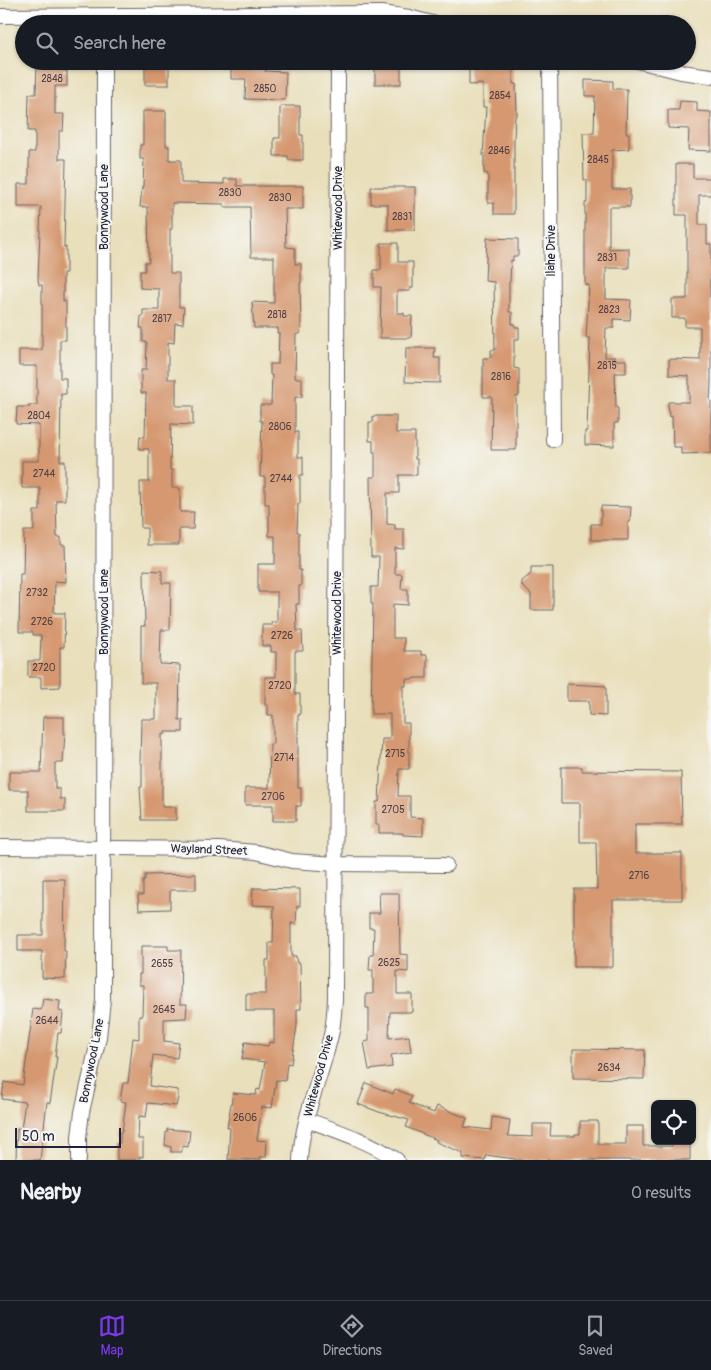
<!DOCTYPE html>
<html lang="en">
<head>
<meta charset="utf-8">
<style>
	:root { --surface:#171b24; --page:#242831; --text:#f1f3f6; --muted:#9ea1a6; --line:#363941; --accent:#7c3aed }
	body { margin:0; font-family:Pangolin,sans-serif; background:var(--page); color:var(--text) }
	.controls { position:absolute; right:15px; bottom:15px; display:grid; overflow:hidden; border-radius:8px; box-shadow:0 1px 4px #0004 }
	.controls button { width:45px; height:45px; display:grid; place-items:center; padding:0; border:0; border-bottom:1px solid var(--line); background:var(--surface); color:var(--text); font:25px sans-serif }
	.scale { position:absolute; left:15px; bottom:12px; width:106px; box-sizing:border-box; padding-left:5px; border:2px solid #22223b; border-top:0; font-size:14px; line-height:18px; white-space:nowrap; color:#22223b; -webkit-text-stroke:4px #f6f6f2; paint-order:stroke }
	.list { margin:0; padding:0; list-style:none }
	h2 { display:flex; justify-content:space-between; align-items:center; height:65px; margin:0; padding:0 20px; font-size:21px }
	h2 small { font-size:16px; font-weight:400; color:var(--muted) }
	.icon { flex:none; width:28px; height:28px; fill:none; stroke:currentColor; stroke-width:2; stroke-linecap:round; stroke-linejoin:round }
	.map { position:relative; flex:none; width:711px; height:1160px; overflow:hidden }
	.search { position:absolute; background:var(--surface); box-shadow:0 1px 4px #0004; left:15px; right:15px; top:15px; height:55px; display:flex; align-items:center; gap:12px; box-sizing:border-box; padding:0 18px; border-radius:28px; color:var(--muted); font-size:19px }
	.sheet { height:140px; background:var(--surface) }
	nav { display:flex; justify-content:space-around; align-items:center; box-sizing:border-box; height:70px; border-top:1px solid var(--line); background:var(--surface); font-size:14px; color:var(--muted) }
	nav a { display:grid; justify-items:center; gap:2px }
	nav .on { color:var(--accent) }
	.map>svg:first-child { display:block }
	.building { fill:#d5986f }
	.lines { fill:none; stroke-linecap:round; stroke-linejoin:round }
	.minor-casing { stroke:#686468; stroke-width:16 }
	.minor { stroke:#fff; stroke-width:14 }
	.labels { text-anchor:middle; dominant-baseline:central; stroke-width:4; stroke-linejoin:round; paint-order:stroke }
	.number-label { font-size:10px; fill:#4f4048 }
	.street-label { font-size:12px; fill:#22223b; stroke:#f6f6f2 }
</style>
</head>
<body>
<div class="map">
<svg width="711" height="1160" viewBox="0 0 711 1160">
	<rect width="100%" height="100%" fill="#f6f6f2"/>
	<filter id="ink" filterUnits="userSpaceOnUse"><feTurbulence type="fractalNoise" baseFrequency=".02" numOctaves="2"/><feDisplacementMap in="SourceGraphic" scale="10" xChannelSelector="R" yChannelSelector="G"/><feConvolveMatrix kernelMatrix="1 2 1 2 8 2 1 2 1" color-interpolation-filters="sRGB"/></filter>
	<filter id="wash" filterUnits="userSpaceOnUse"><feTurbulence type="fractalNoise" baseFrequency=".0096" numOctaves="4" result="noise"/><feDisplacementMap in="SourceGraphic" scale="20" xChannelSelector="R" yChannelSelector="G"/><feGaussianBlur stdDeviation="1.12" result="paint"/><feColorMatrix in="noise" values="0 0 0 0 0 0 0 0 0 0 0 0 0 0 0 0 0 1.4 0 .05"/><feComposite in="paint" operator="in"/></filter>
	<g filter="url(#wash)">
		<rect width="100%" height="100%" fill="#e9dfbb"/>
		<g id="blocks">
			<g class="building">
				<path d="M37,61h26v10h4v15h-12v28h9l-1,17h-4v28h7l-2,88h2v26h-3v28h3v39h-6v38h6v16h-5l-1,67h5v39h-9l1,37h4v8h4l1,37 -11,-1 -1,32h11l-1,34h-4v40l-19,1v-11h-13v-16h12l1,-26h-8v-3h-14l1,-58h3l1,-43h10v-20h6v-23h-18v-27h17v-36l-23,-1 1,-17h13v-2h7v-39h-18v-16h23v-65h-3l-1,-5 3,-73h-23v-23h11v-32h6v-21h-7l1,-37h7z"/>
				<rect x="145" y="61" width="24" height="24"/>
				<path d="M231,61h34v10l21,1 -1,28 -40,-1 1,-20h-15z"/>
				<rect x="375" y="61" width="26" height="23"/>
				<path d="M469,66l44,1v17h3l1,32h-2l-1,24v74h-20v-11h-6v-29l-4,-1v-17h-1l3,-49h-3v-23l-14,1z"/>
				<path d="M585,80l28,1v8h14l-1,44h3v16l-17,1v39h18v18h-21v42l20,-1v20h-23v31l25,1 -1,20 -16,-1v9h-8l-1,29h10v3h11v13h-11l1,35h2v15h-4v23l-29,-1v-14h2l3,-93h-4l3,-53h-4v-82h2v-23h-3l-1,-47h11l1,-37h-10z"/>
				<path d="M680,101l17,1v9l14,1v39l-23,-1 1,-21 -21,-1v-18h11z"/>
				<path d="M280,106h20v29h3v25h-15v-4h-14v-18h6z"/>
				<path d="M143,111h23v35h3v14h12v23l43,1v-5h13v7h66v23h-18l1,38 9,1v16h6v19h-1l1,43 -1,8h-4l-1,44h7v19h-7v35h3v25h5v18h-3v29h-2l-1,28h2v38h2v16h-2v18h-3l1,27h5l1,20h-8v43h5v21h-2v73h3v18h-5v15h-23v-16h-28v-17h24l1,-44h3v-29h-5v-10h-3v-28h11v-25h-5v-6h-9v-21h10l-1,-3h6v-30h-19v-28h17v-28h-6v-32h-4v-27h-5l2,-56h-2v-16h11l1,-30h-2v-11h8l1,-31h-2l1,-5h-24l-2,-26 22,1v-46h-23l-1,-50h-26v-3l-52,-1v26h-2v44h9v34h5l-1,17 -8,-1 -1,20 -6,-1v37h8v27h17v19l-22,-1 -1,46h2v18h8v24h14l-1,17h-14v16h-32v-17h-6l-1,-46h9v-33h-10l1,-13 5,1 1,-44h-5v-23h5l1,-28h-4v-14h-3l1,-12h2v-6h16v-21l-19,-1v-17h5v-9h4l-1,-55h-8l2,-20h1l1,-28h-4v-14h3z"/>
				<path d="M676,164h17v14h18v17h-12v30h8v19h4v35h-1v18h1v86l-1,18h1v52l-30,1v-7h-8l-1,-31 -3,1 -1,-15h21v-26l-20,-1v-16l31,1v-33h-15v-9h-13v-19h15v-84h-11z"/>
				<path d="M371,187h44v43h-27v-26h-17z"/>
				<path d="M487,238l31,1v17h-5v5l-2,-1 -1,22h-1v30h3v12h3v3h4v12h-5v29l5,1v27h-3v54h-25l1,-53h-9v-39h8v-8h4l-1,-68 -9,-1z"/>
				<path d="M381,243h17v19h15v26h-3v3h-13v22h7v3h8l-1,22h-31l1,-51h-7v-17h7z"/>
				<path d="M406,348h29l-1,10h6v25l-35,-1z"/>
				<path d="M373,416h23v17h19v26h2v16h-18v18h-12v31l8,1v4h9v20l-9,-1v26h7l-1,15h7v16l-15,-1v34h11v13h17v4h6v23h-13v1h-8v7h-3v37h6v46h-10l-1,27h12v21l13,1v18l-20,-1v-2h-24v-8h-3v-23h3l3,-63h8v-25h-19l2,-110h-2v-17h7l1,-30h-8l-1,-80h5v-25h-2v-11h-4v-19h4z"/>
				<path d="M601,506l30,1 -1,15h-2v18h-37v-16h10z"/>
				<path d="M531,567h22v43h-22v-16l-9,-8v-5l9,-7z"/>
				<path d="M144,570l18,1v12h9l-1,47h-9l-1,34 20,1 -1,55h4v12h-18v3l-3,-1v73h14v13h-34l-2,-33h2v-24h-2l1,-44h15v-36h-15v-57h4z"/>
				<path d="M567,684l39,2v30l-17,-1v-14h-22z"/>
				<path d="M43,717h21v16h1l-2,30h-8v26h5v10h5v12h-37v-21h-19v-18h32z"/>
				<path d="M561,767h21v4l99,1 1,52h-47v29h47v47h-69v67h-39v-78h23l-1,-47h-16v-39h-19z"/>
				<path d="M196,874v16h-26v19l-31,1 -1,-15h5v-14h2v-6z"/>
				<path d="M43,879h22l-1,72h2l-1,28 -23,-1v-27h-24v-16h25z"/>
				<path d="M253,888l47,1v17h-3l-1,18 -5,-1v33h5l1,7h3l1,46h-4v17l-6,38 -4,-1 -2,18 -9,-1 -4,28 -10,-1 -5,33 10,1 -1,16h-6v3h-32l2,-32 -3,-1 6,-34 23,2 1,-6 3,1 5,-28 -23,-3 3,-17 23,4 1,-4 5,1v-32h-28v-17h20v-34h3v-17h4l1,-37 -22,-1z"/>
				<path d="M379,893h20l1,61 8,1v17l-11,-1v23h15v18h-22l-1,26 20,-2 2,16 -20,3 1,12 -23,3 -5,-28 5,-1v-33h-3v-14h7v-24h-4l1,-15h3l1,-27h-5v-15h11z"/>
				<path d="M141,946h27v4h13l-1,54h7l-1,14 -22,1v22l15,2 -2,15 -24,-3 -3,31 28,4v8l-2,8 -28,-3 -2,14 -7,-1 -1,23h5v18h-4v3h-22v-17h3v-11h2l4,-30 -6,-1 3,-18h5l5,-45 6,1v-23h3l1,-31h-4v-11h2z"/>
				<path d="M43,999l17,2 -1,10 4,1 -2,21h-3l-3,24h2l-7,46 -3,-1 -7,58h-24l1,-31h4l4,-27 -23,-3 2,-17 19,3 10,-76 8,1z"/>
				<path d="M573,1049l72,1 -1,29 -71,-1z"/>
				<path d="M366,1083l27,11 2,-5 17,7 -3,7 25,10 3,-7 30,12 -3,9 27,3 1,-13 18,3 -2,16 25,1v-13h18l-1,12h25v-2h5v-13h18v23h28v-18h17v20h29v-5h18v19h-175v-1l-29,-4 -1,5 -22,-2v-5l-27,-11 1,-2 -31,-13 3,-7 -30,-8 -21,-8z"/>
				<path d="M167,1129l23,2 -2,16 -6,-1 -1,6h-10v-5l-6,-2 1,-13h1z"/>
			</g>
		</g>
	</g>
	<g filter="url(#ink)">
		<use href="#blocks" fill-opacity="0" stroke="#686468" stroke-width="1"/>
		<g class="lines">
			<g class="minor-casing">
				<g id="minor">
					<path d="M0,16l382,-3 27,4 27,7"/>
					<path d="M550,61l3,379"/>
					<path d="M638,61l43,11 30,4"/>
					<path d="M0,847l219,2 37,3 36,9 44,3 110,1"/>
					<path d="M307,1120c31,11 62,21 90,40"/>
					<path d="M79,1160v-23l3,-25 17,-75 4,-37 1,-939"/>
					<path d="M300,1160c2,-43 22,-84 31,-125 3,-12 3,-24 4,-35l3,-939"/>
				</g>
			</g>
			<use href="#minor" class="minor"/>
		</g>
	</g>
	<g class="labels">
		<g class="number-label">
			<text x="52" y="79">2848</text>
			<text x="265" y="89">2850</text>
			<text x="500" y="96">2854</text>
			<text x="499" y="151">2846</text>
			<text x="598" y="160">2845</text>
			<text x="230" y="193">2830</text>
			<text x="280" y="198">2830</text>
			<text x="402" y="217">2831</text>
			<text x="607" y="258">2831</text>
			<text x="609" y="310">2823</text>
			<text x="277" y="315">2818</text>
			<text x="162" y="319">2817</text>
			<text x="607" y="366">2815</text>
			<text x="501" y="377">2816</text>
			<text x="39" y="416">2804</text>
			<text x="280" y="427">2806</text>
			<text x="44" y="474">2744</text>
			<text x="281" y="479">2744</text>
			<text x="37" y="593">2732</text>
			<text x="42" y="622">2726</text>
			<text x="282" y="636">2726</text>
			<text x="44" y="668">2720</text>
			<text x="280" y="686">2720</text>
			<text x="395" y="754">2715</text>
			<text x="284" y="758">2714</text>
			<text x="273" y="797">2706</text>
			<text x="393" y="810">2705</text>
			<text x="639" y="876">2716</text>
			<text x="389" y="963">2625</text>
			<text x="162" y="964">2655</text>
			<text x="164" y="1010">2645</text>
			<text x="47" y="1021">2644</text>
			<text x="609" y="1068">2634</text>
			<text x="245" y="1118">2606</text>
		</g>
		<g class="street-label">
			<text transform="translate(104 207) rotate(-90)">Bonnywood Lane</text>
			<text transform="translate(338 208) rotate(-90)">Whitewood Drive</text>
			<text transform="translate(551 251) rotate(-90)">Ilahe Drive</text>
			<text transform="translate(104 612) rotate(-90)">Bonnywood Lane</text>
			<text transform="translate(337 613) rotate(-90)">Whitewood Drive</text>
			<text transform="translate(209 850) rotate(2)">Wayland Street</text>
			<text transform="translate(92 1061) rotate(-79)">Bonnywood Lane</text>
			<text transform="translate(319 1076) rotate(-75)">Whitewood Drive</text>
		</g>
	</g>
</svg>
<div class="controls">
<button><svg class="icon" aria-label="locate" viewBox="0 0 24 24"><circle cx="12" cy="12" r="6"/><path d="M12 2v4M12 18v4M2 12h4M18 12h4"/></svg></button>
</div>
<div class="scale">50 m</div>
<div class="search"><svg class="icon" aria-label="search" viewBox="0 0 24 24"><circle cx="10" cy="10" r="6"/><path d="M15 15l6 6"/></svg>Search here</div>
</div>
<section class="sheet">
<h2>Nearby<small>0 results</small></h2>
<ul class="list">
</ul>
</section>
<nav>
<a class="on"><svg class="icon" aria-label="map" viewBox="0 0 24 24"><path d="M3 6l6-2 6 2 6-2v14l-6 2-6-2-6 2zM9 4v14M15 6v14"/></svg>Map</a>
<a><svg class="icon" aria-label="directions" viewBox="0 0 24 24"><path d="M12 3l9 9-9 9-9-9zM9 14v-3h6M13 9l2 2-2 2"/></svg>Directions</a>
<a><svg class="icon" aria-label="saved" viewBox="0 0 24 24"><path d="M7 4h10v16l-5-4-5 4z"/></svg>Saved</a>
</nav>
</body>
</html>
